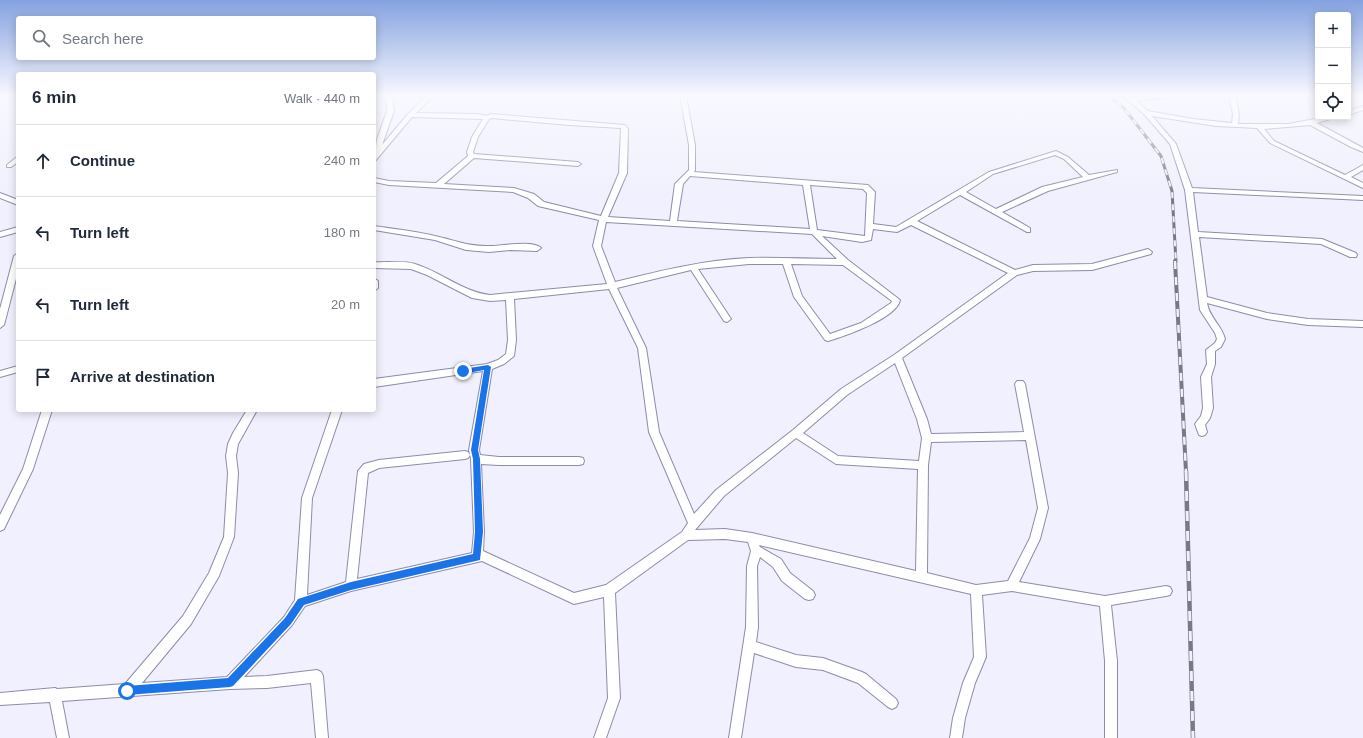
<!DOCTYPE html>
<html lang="en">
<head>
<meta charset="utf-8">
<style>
	:root { --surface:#fff; --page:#f6f6f7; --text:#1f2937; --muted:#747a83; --line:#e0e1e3 }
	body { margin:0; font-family:Helvetica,sans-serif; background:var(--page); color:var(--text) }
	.controls { position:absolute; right:12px; top:12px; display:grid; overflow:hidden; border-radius:4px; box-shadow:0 2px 10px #0003 }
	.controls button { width:36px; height:36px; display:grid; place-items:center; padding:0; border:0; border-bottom:1px solid var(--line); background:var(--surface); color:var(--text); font:20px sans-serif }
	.stop { position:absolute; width:12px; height:12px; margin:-9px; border:3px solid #1a73e8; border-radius:50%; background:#fff }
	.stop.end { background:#1a73e8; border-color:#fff; box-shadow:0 1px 4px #0008 }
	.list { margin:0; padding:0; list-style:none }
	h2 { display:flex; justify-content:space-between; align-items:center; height:52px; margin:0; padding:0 16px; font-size:17px }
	h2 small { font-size:13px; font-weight:400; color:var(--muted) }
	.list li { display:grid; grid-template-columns:26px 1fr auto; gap:12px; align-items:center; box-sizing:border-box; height:72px; padding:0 16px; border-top:1px solid var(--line) }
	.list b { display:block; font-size:15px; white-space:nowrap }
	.list em { font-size:13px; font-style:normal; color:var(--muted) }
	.icon { flex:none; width:22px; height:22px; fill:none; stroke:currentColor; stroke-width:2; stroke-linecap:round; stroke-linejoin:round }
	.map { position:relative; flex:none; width:1363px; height:738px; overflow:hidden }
	.search { position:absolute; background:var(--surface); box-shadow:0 2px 10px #0003; left:16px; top:16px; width:360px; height:44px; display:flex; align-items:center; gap:10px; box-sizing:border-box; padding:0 14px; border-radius:4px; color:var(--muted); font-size:15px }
	.panel { position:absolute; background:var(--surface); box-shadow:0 2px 10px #0003; left:16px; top:72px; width:360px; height:340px; border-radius:4px }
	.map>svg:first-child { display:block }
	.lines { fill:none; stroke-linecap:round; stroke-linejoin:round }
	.street-casing { stroke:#8d8bab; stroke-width:2 }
	.street { fill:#fff; fill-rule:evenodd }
	.rail-far2-casing { stroke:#797986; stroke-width:3 }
	.rail-far1-casing { stroke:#797986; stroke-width:4 }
	.rail-casing { stroke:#797986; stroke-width:4.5 }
	.rail-far2 { stroke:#f0f0fe; stroke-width:2; stroke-dasharray:6; stroke-linecap:butt }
	.rail-far1 { stroke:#f0f0fe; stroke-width:2.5; stroke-dasharray:8; stroke-linecap:butt }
	.rail { stroke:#f0f0fe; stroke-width:3; stroke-dasharray:10; stroke-linecap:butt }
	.route { fill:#1a73e8 }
</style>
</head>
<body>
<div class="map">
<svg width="1363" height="738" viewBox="0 0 1363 738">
	<rect width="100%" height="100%" fill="#f0f0fe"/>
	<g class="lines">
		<g class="street-casing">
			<g id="street">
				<path d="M386,95h6l2,16 -12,34 26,-31 19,-19h7l-18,18 62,1 8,2 5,-2 134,11 3,4 -1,44 -19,44 62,4 5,-37 14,-14v-25l-9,-50h6l9,50v25l-1,2 174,13 7,7 -2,32 23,3 93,-55 67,-21 12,6 21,18 28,-5v2l-69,19 -46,21 28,16v4h-3l-67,-37 -43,26 98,49 18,-5 59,-1 56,-15 4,3 -1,2 -59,16 -59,1 -16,4 -115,83 25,61 4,15 93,-2 -9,-48 2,-3h6l2,3 23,124 -8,31 -21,43 86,14 61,-10 4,1 2,4 -2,4 -4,1 -55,9 6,56v77h-12v-77l-5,-55 -88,-15 -30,4 4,62 -11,26 -10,35 -3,20h-12l3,-20 10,-35 11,-26 -3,-63 -212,-49 1,2 21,12 9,14 23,18 2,4 -2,4 -4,1 -4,-1 -23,-18 -9,-14 -13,-10 -3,9 1,61 -2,15 40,13 27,3 39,14 4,2 30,25 2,4 -2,4 -4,2 -4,-2 -30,-24 -35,-13 -27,-3 -42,-14 -13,85h-12l17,-111 1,-61 4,-15 -3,-9 -23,-3 -37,1 -73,53 5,105 -14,40h-12l14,-40 -4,-101 -30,7 -92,-43 -131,30 -46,15 -13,19 -48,52 23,-1 50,-6 4,2 2,4 5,62h-12l-5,-55 -44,5 -37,1 -168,12 7,37h-12l-7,-36 -50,3v-12l55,-5 2,1 68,-5 58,-68 26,-43 15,-36 4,-64 -2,-17 2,-12 5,-11 14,-23h10l-19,34 -2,12 2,17 -4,64 -15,39 -28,48 -49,59 85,-6 57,-60 11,-17 7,-102 30,-88h10l-30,88 -5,97 39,-13 12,-111 6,-7 15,-4 86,-9 3,1 2,3 -2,3 -3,1 -86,9 -11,5 -11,106 115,-26 2,-21 -3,-73 -2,-9 14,-79 -109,16v-8l113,-15 11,-4 8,-6 2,-14 -2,-40 -16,1 -18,-3 -45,-23 -16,-6 -37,-1v-6c12,1 29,-2 41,2 26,8 48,28 75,31l117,-11 -14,-38 6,-26 -61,-14 -10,-8 -15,-6 -124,-7 -15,-3v-4l15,3 47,2 32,-27 -1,-4 5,-15 11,-18 -71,-2 -36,43 -2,1 3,-22 10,-28zM492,118l77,7 52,3 -2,45 -18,43 -57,-14 -10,-8 -20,-6 -70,-4 30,-26 104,8 3,-2 -3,-2 -104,-8 -1,-2 5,-15 11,-18zM1055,155l9,4 19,18 -41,10 -46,22 -30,-17 27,-18zM690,176l113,9 7,44 -133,-8 6,-37zM810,185l53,4 4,4 -2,43 -48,-6zM606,222l206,12 25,25c-29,0 -59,-2 -88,-1 -45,2 -90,13 -134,24l-14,-36zM911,225l97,48 -114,82 -53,34 -48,41 -77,60 -22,24 -35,-82 -13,-84 -29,-60 74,-18 33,51 3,1 4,-3 -33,-50 51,-5h34l11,33 31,43 3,1c17,-5 69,-23 72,-41l-52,-40 -26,-24 40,6 9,-2 2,-11 24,3zM791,264l52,1 49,36 -1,2 -30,20 -31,11 -28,-38zM609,289l29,59 11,84 39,91 -6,9 -76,53 -32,8 -91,-42 1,-19 -3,-68 18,1h80l4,-1 1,-3 -1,-3 -4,-1h-80l-19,-2 -1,-5 13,-81 12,-5 10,-8 2,-16 -2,-41zM895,363l22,56 5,19 -3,23 -81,-5 -35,-23 44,-38zM796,438l40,26 82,5 -2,102 -164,-38 -27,-4 -30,1 29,-34zM1026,440l12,68 -8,30 -22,43 -32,4 -49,-12 1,-108 3,-23z"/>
				<path d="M1122,95h7l3,3 22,-3h19l-3,2 -34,4 12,10 45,8 39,4 1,-9 -4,-19h6l4,19 -1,10h50l38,-7h11l-20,6 46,25v4l-12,-5 -41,-22 -46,4 10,12 71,34 18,-10v5l-12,7 12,6v5l-93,-45 -13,-15 -41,-2 -64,-10 24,28 16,44 171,8v4l-170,-8 5,40 124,7 34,14 1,2 -1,2h-6l-29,-13 -122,-7 8,60 60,16 41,6 55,2v6l-55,-2 -41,-6 -60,-16c2,14 15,23 18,36l-4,8 -6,4v13l-4,13 2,31 -3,10 -5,7 2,7 -2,3 -3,1 -3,-1 -4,-11 6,-8 2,-8 -2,-31 6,-13 -1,-14 9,-7 2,-4 -2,-6 -15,-23 -15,-120 -15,-46 -26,-30z"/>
				<path d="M1363,106v4l-15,5v-4z"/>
				<path d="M18,156v6l-7,5h-4v-2z"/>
				<path d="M0,193l18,7v5l-18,-7z"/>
				<path d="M374,226c20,3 41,5 61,10 19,4 35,11 54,10 12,0 44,-6 52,2l-4,3 -27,-1 -21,2 -23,-2 -31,-10 -61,-10z"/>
				<path d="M18,227v5l-18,5v-5z"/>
				<path d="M18,253v18l-14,54 -4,3v-19l14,-53z"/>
				<path d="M374,278l4,3v7l-4,3z"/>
				<path d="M18,366v6l-18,5v-6z"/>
				<path d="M42,410h10l-19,59 -29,60 -4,2v-16l23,-46z"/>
			</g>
		</g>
		<use href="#street" class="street"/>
		<g class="rail-far2-casing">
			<path id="rail-far2" d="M1107,95l16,12 38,49 11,35 4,71"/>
		</g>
		<g class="rail-far1-casing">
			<path id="rail-far1" d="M1175,261l11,211"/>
		</g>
		<g class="rail-casing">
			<path id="rail" d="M1186,471l7,267"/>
		</g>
		<use href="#rail-far2" class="rail-far2"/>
		<use href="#rail-far1" class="rail-far1"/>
		<use href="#rail" class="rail"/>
	</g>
	<linearGradient id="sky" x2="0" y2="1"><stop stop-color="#85a2e0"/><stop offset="0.48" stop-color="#f8f8ff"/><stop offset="1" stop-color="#f8f8ff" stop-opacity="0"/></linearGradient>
	<rect width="1363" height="199" fill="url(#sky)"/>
	<path class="route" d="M488,365l3,2 -13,83 2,9 3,73 -3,28 -129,30 -47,15 -13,19 -58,62 -3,1 -103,8 -3,-1 -2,-3 2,-3 3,-2 101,-8 57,-60 13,-19 53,-17 122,-28 2,-22 -2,-73 -2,-9 13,-80 -21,4 -4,-3 4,-2z"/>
</svg>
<div class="controls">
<button>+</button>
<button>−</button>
<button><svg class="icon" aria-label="locate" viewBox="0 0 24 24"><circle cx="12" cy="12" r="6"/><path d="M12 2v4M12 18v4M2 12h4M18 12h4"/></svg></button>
</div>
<div class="stop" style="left:127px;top:691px"></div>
<div class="stop end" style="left:463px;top:371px"></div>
<div class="search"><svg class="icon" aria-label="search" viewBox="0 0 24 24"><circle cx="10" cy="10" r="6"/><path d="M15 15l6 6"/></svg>Search here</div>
<section class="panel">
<h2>6 min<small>Walk · 440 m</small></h2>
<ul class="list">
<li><svg class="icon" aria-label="ahead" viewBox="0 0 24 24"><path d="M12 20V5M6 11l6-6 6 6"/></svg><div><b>Continue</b></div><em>240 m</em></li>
<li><svg class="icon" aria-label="left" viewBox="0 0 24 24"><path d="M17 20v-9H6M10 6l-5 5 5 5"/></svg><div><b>Turn left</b></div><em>180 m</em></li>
<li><svg class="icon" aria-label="left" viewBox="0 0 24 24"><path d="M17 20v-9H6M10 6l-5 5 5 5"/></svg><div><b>Turn left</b></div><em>20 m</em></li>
<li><svg class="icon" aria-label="arrive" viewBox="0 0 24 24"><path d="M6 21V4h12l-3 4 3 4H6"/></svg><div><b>Arrive at destination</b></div></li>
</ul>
</section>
</div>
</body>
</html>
